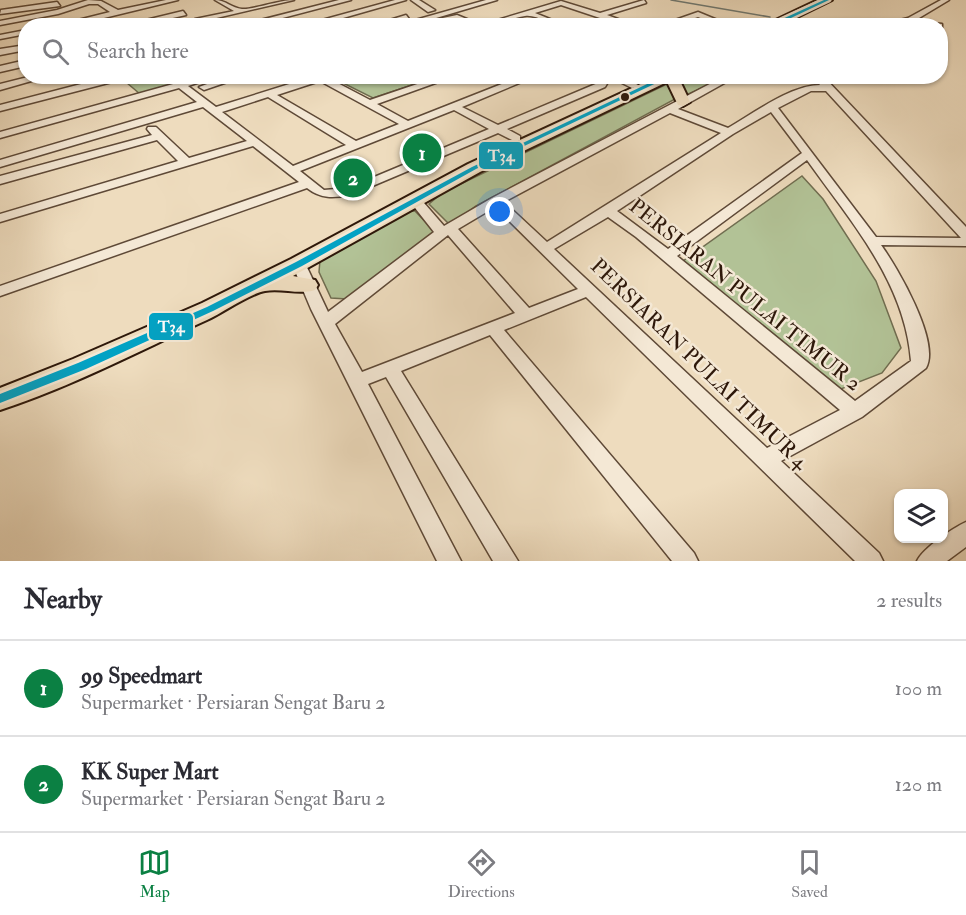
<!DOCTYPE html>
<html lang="en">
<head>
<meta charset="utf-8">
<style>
	:root { --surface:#fff; --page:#f2f2f3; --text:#2b2b33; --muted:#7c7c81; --line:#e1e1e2; --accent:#0b8043 }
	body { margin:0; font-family:"IM FELL Double Pica",serif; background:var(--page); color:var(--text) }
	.controls { position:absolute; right:18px; bottom:18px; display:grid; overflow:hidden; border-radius:12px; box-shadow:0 2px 4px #0004 }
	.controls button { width:54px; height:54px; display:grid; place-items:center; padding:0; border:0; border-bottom:2px solid var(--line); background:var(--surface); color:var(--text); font:30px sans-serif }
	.you { position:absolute; left:500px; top:212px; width:21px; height:21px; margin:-15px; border:4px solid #fff; border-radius:50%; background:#1a73e8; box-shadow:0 0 0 9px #1a73e833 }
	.badge { display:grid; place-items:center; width:39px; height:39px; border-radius:50%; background:var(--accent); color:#fff; font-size:20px; font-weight:700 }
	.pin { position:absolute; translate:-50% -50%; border:3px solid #fff; box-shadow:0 2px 6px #0006 }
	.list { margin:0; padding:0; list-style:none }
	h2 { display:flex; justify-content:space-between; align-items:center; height:78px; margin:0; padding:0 24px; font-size:26px }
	h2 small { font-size:20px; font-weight:400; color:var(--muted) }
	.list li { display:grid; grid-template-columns:39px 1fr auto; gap:18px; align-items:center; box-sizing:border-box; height:96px; padding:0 24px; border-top:2px solid var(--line) }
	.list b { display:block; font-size:22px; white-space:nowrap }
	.list p { margin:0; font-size:20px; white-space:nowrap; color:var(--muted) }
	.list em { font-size:20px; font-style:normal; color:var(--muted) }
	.icon { flex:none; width:33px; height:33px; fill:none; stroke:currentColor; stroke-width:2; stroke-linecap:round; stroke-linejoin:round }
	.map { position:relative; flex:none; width:966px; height:561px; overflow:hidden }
	.search { position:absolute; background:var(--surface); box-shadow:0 2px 4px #0004; left:18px; right:18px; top:18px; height:66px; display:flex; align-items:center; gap:15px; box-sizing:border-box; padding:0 21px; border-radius:24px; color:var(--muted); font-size:22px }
	.sheet { height:270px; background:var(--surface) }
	nav { display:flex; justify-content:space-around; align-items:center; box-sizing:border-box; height:84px; border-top:2px solid var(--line); background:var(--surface); font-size:16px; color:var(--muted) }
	nav a { display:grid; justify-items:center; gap:3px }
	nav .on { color:var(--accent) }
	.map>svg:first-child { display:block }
	.green { fill:#b2c296; stroke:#706d50; stroke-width:1.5 }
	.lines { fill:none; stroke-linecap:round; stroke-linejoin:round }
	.stream { stroke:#6f7972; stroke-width:1.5 }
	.minor-casing { stroke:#5e4937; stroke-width:3 }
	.highway-casing { stroke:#2e180a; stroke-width:4 }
	.minor { fill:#f4e8d5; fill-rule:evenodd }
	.highway { fill:#eedcbe; fill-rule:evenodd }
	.bus-1-casing { stroke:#f4e8d5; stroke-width:5 }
	.bus-1 { fill:#02a2c4; fill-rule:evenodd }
	.bus-dot { fill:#2e180a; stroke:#f4e8d5; stroke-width:2 }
	.labels { text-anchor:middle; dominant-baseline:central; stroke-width:5; stroke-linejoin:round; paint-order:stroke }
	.street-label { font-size:21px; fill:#2e180a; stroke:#f4e8d5 }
	.line-badge { stroke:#f4e8d5; stroke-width:2 }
	.badge-label { font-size:16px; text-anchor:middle; font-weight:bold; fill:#fff }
</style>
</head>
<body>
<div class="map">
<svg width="966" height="561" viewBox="0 0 966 561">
	<rect width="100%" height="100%" fill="#eedcbe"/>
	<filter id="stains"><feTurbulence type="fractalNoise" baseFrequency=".00333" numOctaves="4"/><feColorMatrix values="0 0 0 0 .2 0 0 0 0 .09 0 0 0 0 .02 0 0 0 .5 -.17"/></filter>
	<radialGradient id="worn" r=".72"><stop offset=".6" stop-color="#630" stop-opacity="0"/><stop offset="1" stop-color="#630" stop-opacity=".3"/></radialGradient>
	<g class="green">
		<path d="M120,77h85l-65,17z"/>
		<path d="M339,77v-1l97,1 -63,21 -40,-20z"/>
		<path d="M687,77h39l-42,19 -4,-16z"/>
		<path d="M669,83l8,15 -201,108 -26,19 -21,-21 13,-11z"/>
		<path d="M802,176l21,23 53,82 25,67 -19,25 -41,16 -158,-128z"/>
		<path d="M401,211h14l22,23 -90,65 -16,-1 -12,-26 1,-12z"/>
	</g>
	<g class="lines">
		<g class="stream">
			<path d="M671,0l99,17"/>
			<path d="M802,23l11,3"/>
		</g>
		<g class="minor-casing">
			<g id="minor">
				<path d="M88,0l13,1 17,9 48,-10h12l-107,26h-17l56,-14 -12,-8h-9l-31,10 -58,11v-4l57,-11z"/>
				<path d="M215,0c10,0 17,8 27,9 10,1 37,-9 52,-9l-99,23v-4l39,-8z"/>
				<path d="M339,0h12l-99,26h-15z"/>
				<path d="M395,0h11l-91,26h-15z"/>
				<path d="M411,0h8l16,10 -7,2z"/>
				<path d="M486,0h11l-88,26h-15z"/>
				<path d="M644,0l2,3 -39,12 30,11h-13l-63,-21 -26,8 32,13c-15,0 -31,-12 -42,-10 -13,1 -28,13 -41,8l77,-23 39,12z"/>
				<path d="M941,0h8l-35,21 28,3v4l-2,-2 -36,-3 -29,3 33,-8z"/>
				<path d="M57,2l3,4 -60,8 1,-4z"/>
				<path d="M183,11l3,4 -49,11h-16z"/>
				<path d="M698,12l34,14h-12l-22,-9 -27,9h-13z"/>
				<path d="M406,15l3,4 -25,7h-14z"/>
				<path d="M457,15l22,9 1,2c-11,0 -18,-6 -26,-6 -7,0 -10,2 -16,-1z"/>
				<path d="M26,30v4l-26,5v-4z"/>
				<path d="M26,45v5l-26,5v-6z"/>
				<path d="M26,60v6l-26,6v-6z"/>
				<path d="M32,76h17l-49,14v-6z"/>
				<path d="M112,76l4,1v4l-116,30v-6z"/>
				<path d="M202,76h16l-30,10 28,21 99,-31h15l-2,2 42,22 71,-24h14l-78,28 31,17 114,-45h14l-74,31 36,18 100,-42 -4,-7h9l5,6 -3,5 -98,42 13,7v4h-8l-14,-7 -147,62c-18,3 -30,4 -44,-7l-307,108v-10l299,-104 -46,-36 -253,76v-8l178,-53 -21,-21 -157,44v-8l152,-41 -5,-6 1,-2h8l33,31 58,-17 -44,-34 -203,60v-7l197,-58 -18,-14 -179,50v-6zM320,81l79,43 -43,17 -79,-46zM268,97l78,48 -53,21 -71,-54zM454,110l35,19 -141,59 -24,2 -24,-19z"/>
				<path d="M229,76h16l-41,14 -5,-3z"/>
				<path d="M608,76h13l19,10 -8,2z"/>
				<path d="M725,76h12l-59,33 50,19c26,-15 63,-43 92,-43l-7,-9h10l143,151v19l-85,-1c16,22 60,97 45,123l-64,49 -81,44 98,92 4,8h-28l-269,-264 -82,33 190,223 4,8h-26l-182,-226 -89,36 117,190h-25l-107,-184 -18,7 93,177h-24l-126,-252 -19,-45 2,-3h10l24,51 106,-80 -26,-33 2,-3h8l26,30 48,-28zM811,91h15l135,147 -85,-1 -98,-129zM771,112l31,41 -134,96 -51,-38 116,-77zM670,113l51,20 -174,109 -43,-40zM807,160c44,62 98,122 104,201l-56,40 -178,-145zM495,207l83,82 -49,19 -71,-79zM608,217l28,20 204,173 -73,38 -213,-199zM448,235l67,78 -153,59 -27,-48z"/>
				<path d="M966,522v25l-19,14h-30c6,-13 36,-33 49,-39z"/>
			</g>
		</g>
		<g class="highway-casing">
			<g id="highway">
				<path d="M818,0h14l-53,26h-16z"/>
				<path d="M616,76h70l-5,7 9,19 -7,4 -5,-1 -11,-23 -187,90 -187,104 22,4 3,5 -3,5c-16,5 -33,-2 -50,1 -14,2 -43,22 -58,29 -68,31 -136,67 -207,90v-22l73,-29 129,-56 89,-44 177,-95 175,-81h-9z"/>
			</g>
		</g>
		<use href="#minor" class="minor"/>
		<use href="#highway" class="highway"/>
		<g class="bus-1-casing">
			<g id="bus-1">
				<path d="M824,0h5l-55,26h-7z"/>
				<path d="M664,76h7l-195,93 -174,97 -89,45 -127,58 -86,34v-9l78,-31 129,-56 89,-45 176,-95z"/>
			</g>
		</g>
		<use href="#bus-1" class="bus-1"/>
	</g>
	<circle class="bus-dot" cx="625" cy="97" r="5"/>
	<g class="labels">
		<g class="street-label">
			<text transform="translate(745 295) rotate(39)">PERSIARAN PULAI TIMUR 2</text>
			<text transform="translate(699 364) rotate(44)">PERSIARAN PULAI TIMUR 4</text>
		</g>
	</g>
	<g class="line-badge">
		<rect x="478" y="141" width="46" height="29" rx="6" fill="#02a2c4"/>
		<rect x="148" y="312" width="46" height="29" rx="6" fill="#02a2c4"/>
	</g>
	<g class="badge-label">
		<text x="501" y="161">T34</text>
		<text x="171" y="332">T34</text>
	</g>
	<rect width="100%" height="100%" filter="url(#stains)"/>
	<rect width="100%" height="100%" fill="url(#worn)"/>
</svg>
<div class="controls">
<button><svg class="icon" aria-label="layers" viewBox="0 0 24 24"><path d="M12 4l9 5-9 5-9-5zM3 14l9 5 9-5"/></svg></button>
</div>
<div class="you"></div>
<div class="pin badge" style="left:422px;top:153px">1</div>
<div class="pin badge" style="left:353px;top:178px">2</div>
<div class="search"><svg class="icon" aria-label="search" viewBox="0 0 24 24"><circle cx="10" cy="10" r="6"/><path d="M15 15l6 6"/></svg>Search here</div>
</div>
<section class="sheet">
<h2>Nearby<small>2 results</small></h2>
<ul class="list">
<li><span class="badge">1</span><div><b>99 Speedmart</b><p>Supermarket · Persiaran Sengat Baru 2</p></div><em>100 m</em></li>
<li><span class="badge">2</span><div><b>KK Super Mart</b><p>Supermarket · Persiaran Sengat Baru 2</p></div><em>120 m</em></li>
</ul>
</section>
<nav>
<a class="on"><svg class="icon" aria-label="map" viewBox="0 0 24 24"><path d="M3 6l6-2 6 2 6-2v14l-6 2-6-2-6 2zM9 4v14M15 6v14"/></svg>Map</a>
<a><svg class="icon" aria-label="directions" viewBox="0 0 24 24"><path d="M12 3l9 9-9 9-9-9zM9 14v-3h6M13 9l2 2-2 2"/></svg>Directions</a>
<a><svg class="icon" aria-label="saved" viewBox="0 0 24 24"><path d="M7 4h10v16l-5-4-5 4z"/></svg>Saved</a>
</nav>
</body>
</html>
